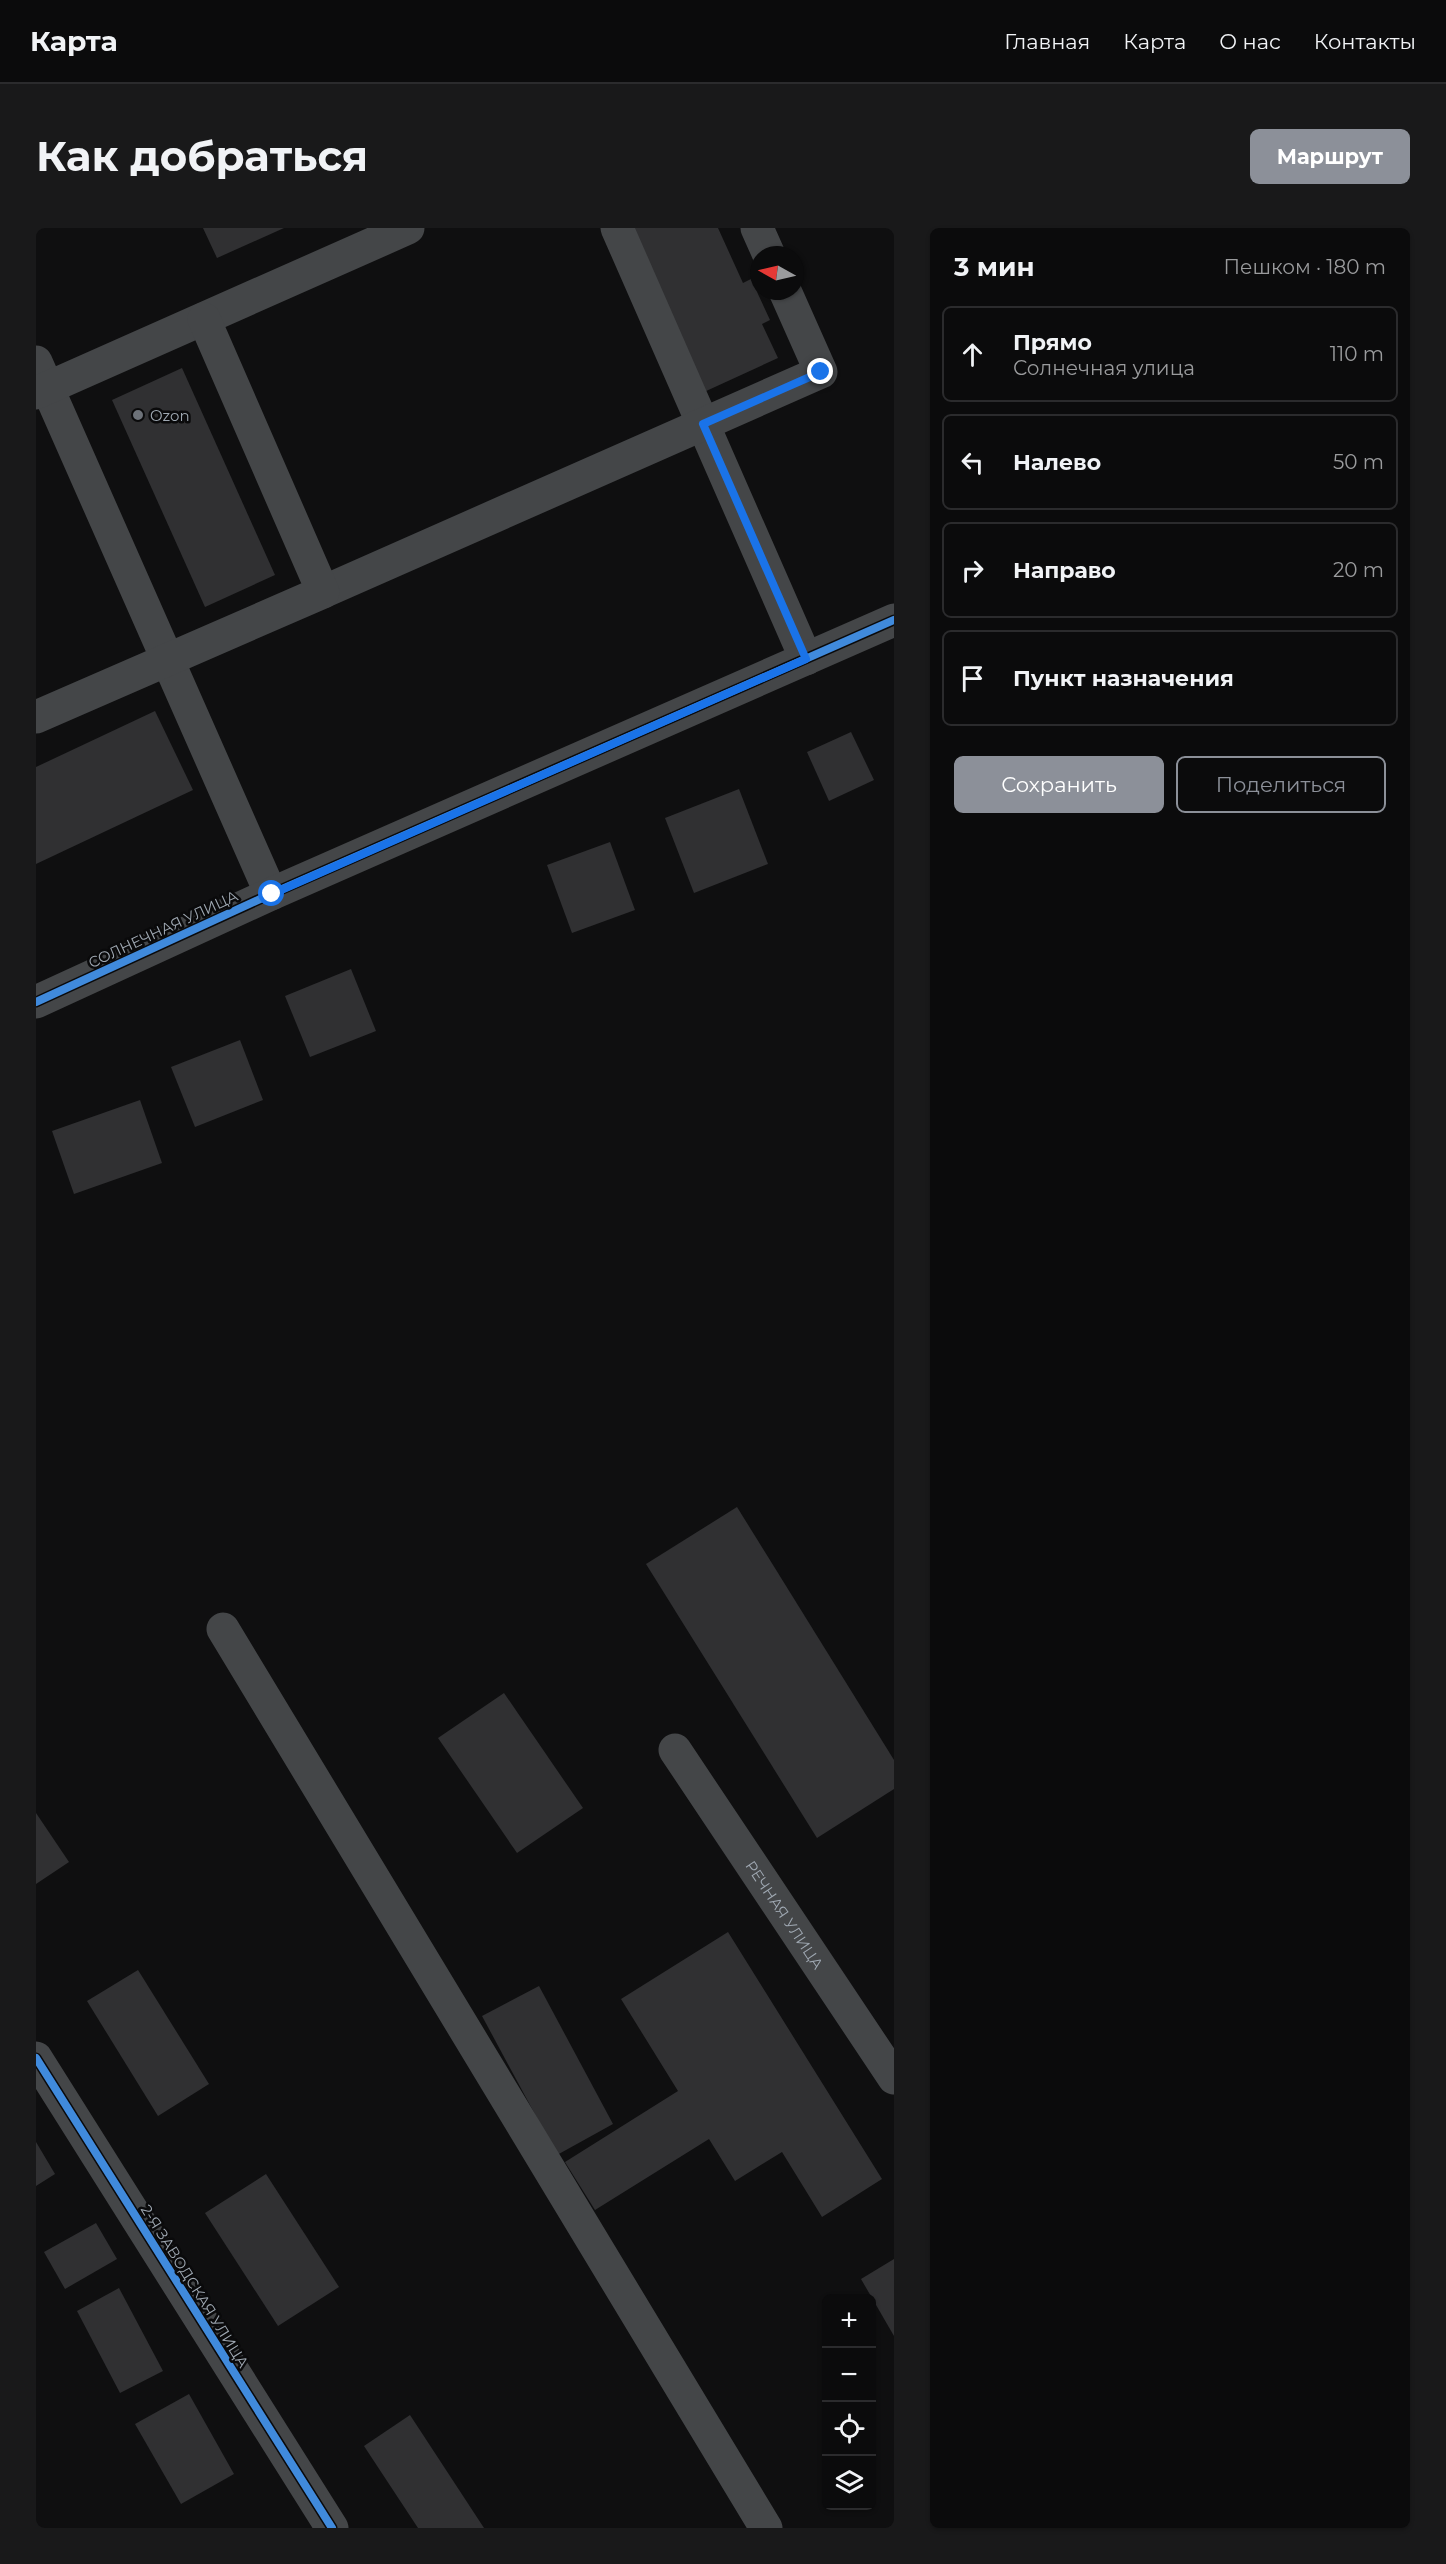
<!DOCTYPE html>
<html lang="ru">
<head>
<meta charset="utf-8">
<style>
	:root { --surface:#0b0b0c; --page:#19191a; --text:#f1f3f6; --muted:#9a9b9d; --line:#2b2b2d; --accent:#8c9099 }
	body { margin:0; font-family:Montserrat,sans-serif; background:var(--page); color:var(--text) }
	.controls { position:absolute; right:18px; bottom:18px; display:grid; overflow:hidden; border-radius:9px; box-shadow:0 2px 4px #0004 }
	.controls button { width:54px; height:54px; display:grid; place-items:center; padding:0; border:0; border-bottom:2px solid var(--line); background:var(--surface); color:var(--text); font:30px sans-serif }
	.compass { position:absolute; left:714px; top:18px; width:54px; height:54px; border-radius:50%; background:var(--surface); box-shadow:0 2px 4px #0004; rotate:278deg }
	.stop { position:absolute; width:18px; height:18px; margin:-14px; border:4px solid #1a73e8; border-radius:50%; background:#fff }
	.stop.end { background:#1a73e8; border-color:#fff; box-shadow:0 2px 6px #0008 }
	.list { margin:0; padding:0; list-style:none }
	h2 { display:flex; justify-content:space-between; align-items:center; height:78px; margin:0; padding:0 24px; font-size:26px }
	h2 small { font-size:20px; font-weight:400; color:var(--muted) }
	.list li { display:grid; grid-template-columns:39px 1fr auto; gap:18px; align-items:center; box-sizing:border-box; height:96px; margin:0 12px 12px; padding:0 12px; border:2px solid var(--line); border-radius:9px }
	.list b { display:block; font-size:22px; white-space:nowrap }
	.list p { margin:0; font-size:20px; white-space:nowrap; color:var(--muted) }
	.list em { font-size:20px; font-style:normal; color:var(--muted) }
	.actions { display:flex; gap:12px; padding:18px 24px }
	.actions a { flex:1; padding:14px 0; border:2px solid var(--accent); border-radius:9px; text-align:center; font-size:21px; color:var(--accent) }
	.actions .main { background:var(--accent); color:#fff }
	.icon { flex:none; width:33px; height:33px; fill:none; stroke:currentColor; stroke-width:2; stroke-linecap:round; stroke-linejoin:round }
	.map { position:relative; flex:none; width:858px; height:2300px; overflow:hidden; border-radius:9px }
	header { display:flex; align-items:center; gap:36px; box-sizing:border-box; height:84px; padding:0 30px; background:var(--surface); border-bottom:2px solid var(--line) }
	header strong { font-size:28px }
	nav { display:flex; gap:33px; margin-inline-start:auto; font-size:21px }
	.intro { display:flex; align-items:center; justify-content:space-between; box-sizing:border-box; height:144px; padding:0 36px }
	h1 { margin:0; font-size:42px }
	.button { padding:15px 27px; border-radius:9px; background:var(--accent); color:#fff; font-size:21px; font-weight:700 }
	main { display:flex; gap:36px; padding:0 36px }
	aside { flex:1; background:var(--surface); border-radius:9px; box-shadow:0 2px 4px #0004 }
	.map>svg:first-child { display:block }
	.building { fill:#303032 }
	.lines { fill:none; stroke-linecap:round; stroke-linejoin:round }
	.minor { stroke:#444648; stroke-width:33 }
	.cycleway-casing { stroke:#0a0a0b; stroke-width:11 }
	.cycleway { stroke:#408adc; stroke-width:8 }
	.route { stroke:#1a73e8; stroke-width:8 }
	.poi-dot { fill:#6d7279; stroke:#0a0a0b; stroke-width:2 }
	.labels { text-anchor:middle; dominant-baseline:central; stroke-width:5; stroke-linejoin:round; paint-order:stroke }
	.poi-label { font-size:15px; fill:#9fa8b2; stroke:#0a0a0b; text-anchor:start }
	.street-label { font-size:15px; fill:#9fa8b2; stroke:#0a0a0b }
</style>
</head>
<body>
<header>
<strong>Карта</strong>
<nav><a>Главная</a><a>Карта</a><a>О нас</a><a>Контакты</a></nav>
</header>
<div class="intro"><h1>Как добраться</h1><a class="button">Маршрут</a></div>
<main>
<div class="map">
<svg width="858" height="2300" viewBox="0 0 858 2300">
	<rect width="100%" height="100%" fill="#0f0f10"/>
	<g class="building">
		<path d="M167,0h81l-67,30z"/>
		<path d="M592,0h90l25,55 8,-4 19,41 -8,4 16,34 -74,34z"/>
		<path d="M146,140l93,207 -70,32 -93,-207z"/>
		<path d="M119,483l38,79 -157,74v-97z"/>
		<path d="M815,504l23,48 -45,21 -22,-49z"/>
		<path d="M703,561l29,75 -74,29 -29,-75z"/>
		<path d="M574,614l25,68 -63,23 -25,-68z"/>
		<path d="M315,741l25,62 -66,26 -25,-61z"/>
		<path d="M204,812l23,60 -68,27 -24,-60z"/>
		<path d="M104,872l22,63 -88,31 -22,-63z"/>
		<path d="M701,1279l157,253v29l-77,49 -171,-274z"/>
		<path d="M468,1465l79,115 -66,45 -79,-115z"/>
		<path d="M0,1585l33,49 -33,22z"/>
		<path d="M692,1704l154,247 -60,38 -40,-65 -47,29 -26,-42 -114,71 -30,-48 113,-71 -57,-92z"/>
		<path d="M102,1742l71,114 -51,32 -71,-115z"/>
		<path d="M503,1758l74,138 -56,31 -75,-139z"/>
		<path d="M0,1914l19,32 -19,12z"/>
		<path d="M230,1946l73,113 -61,39 -73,-113z"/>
		<path d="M60,1995l21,36 -52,30 -21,-37z"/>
		<path d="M858,2031v77l-33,-57z"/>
		<path d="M83,2060l44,83 -43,22 -43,-82z"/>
		<path d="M153,2166l45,80 -53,30 -46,-80z"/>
		<path d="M374,2187l74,113h-66l-54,-82z"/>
	</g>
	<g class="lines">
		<g class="minor">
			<path d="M581,0l189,431"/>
			<path d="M721,0l12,27"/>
			<path d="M0,134l235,532"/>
			<path d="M0,165l372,-165"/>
			<path d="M287,364l498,-220 -36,-81"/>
			<path d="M0,489l287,-125 -119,-273"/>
			<path d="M0,774l235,-108 623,-274"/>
			<path d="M187,1401l543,899"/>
			<path id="s1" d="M639,1522l219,328"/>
			<path d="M0,1830l296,470"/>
		</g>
		<g class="cycleway-casing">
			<g id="cycleway">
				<path d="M0,774l235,-108 623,-274"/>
				<path d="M0,1830l296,470"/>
			</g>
		</g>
		<use href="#cycleway" class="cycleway"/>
	</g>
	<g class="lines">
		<path class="route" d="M236,666l534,-235 -103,-235 118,-52"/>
	</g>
	<circle class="poi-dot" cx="102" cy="187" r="6"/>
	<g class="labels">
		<g class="poi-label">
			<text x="114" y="187">Ozon</text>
		</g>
		<g class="street-label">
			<text transform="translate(127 701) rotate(-25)">СОЛНЕЧНАЯ УЛИЦА</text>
			<text stroke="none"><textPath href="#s1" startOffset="198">РЕЧНАЯ УЛИЦА</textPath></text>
			<text transform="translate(159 2058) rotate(58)">2-Я ЗАВОДСКАЯ УЛИЦА</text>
		</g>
	</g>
</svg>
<div class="controls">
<button>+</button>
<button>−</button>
<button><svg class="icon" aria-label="locate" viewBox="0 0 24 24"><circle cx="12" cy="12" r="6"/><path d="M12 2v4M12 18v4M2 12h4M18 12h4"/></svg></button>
<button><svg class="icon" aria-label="layers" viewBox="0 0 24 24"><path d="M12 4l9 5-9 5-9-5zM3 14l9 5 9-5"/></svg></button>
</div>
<svg class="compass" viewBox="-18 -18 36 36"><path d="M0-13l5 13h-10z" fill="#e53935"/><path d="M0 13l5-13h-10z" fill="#9a9b9d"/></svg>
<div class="stop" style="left:236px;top:666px"></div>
<div class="stop end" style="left:785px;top:144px"></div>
</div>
<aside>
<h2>3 мин<small>Пешком · 180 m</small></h2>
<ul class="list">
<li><svg class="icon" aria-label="ahead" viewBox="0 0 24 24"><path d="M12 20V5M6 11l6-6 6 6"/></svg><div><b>Прямо</b><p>Солнечная улица</p></div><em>110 m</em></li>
<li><svg class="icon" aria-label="left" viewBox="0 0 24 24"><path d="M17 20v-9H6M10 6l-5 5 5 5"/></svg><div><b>Налево</b></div><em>50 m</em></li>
<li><svg class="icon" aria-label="right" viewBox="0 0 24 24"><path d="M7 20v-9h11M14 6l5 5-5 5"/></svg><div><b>Направо</b></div><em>20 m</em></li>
<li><svg class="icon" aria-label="arrive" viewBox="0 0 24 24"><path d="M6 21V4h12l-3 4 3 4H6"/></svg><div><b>Пункт назначения</b></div></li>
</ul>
<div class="actions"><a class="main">Сохранить</a><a>Поделиться</a></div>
</aside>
</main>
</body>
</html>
